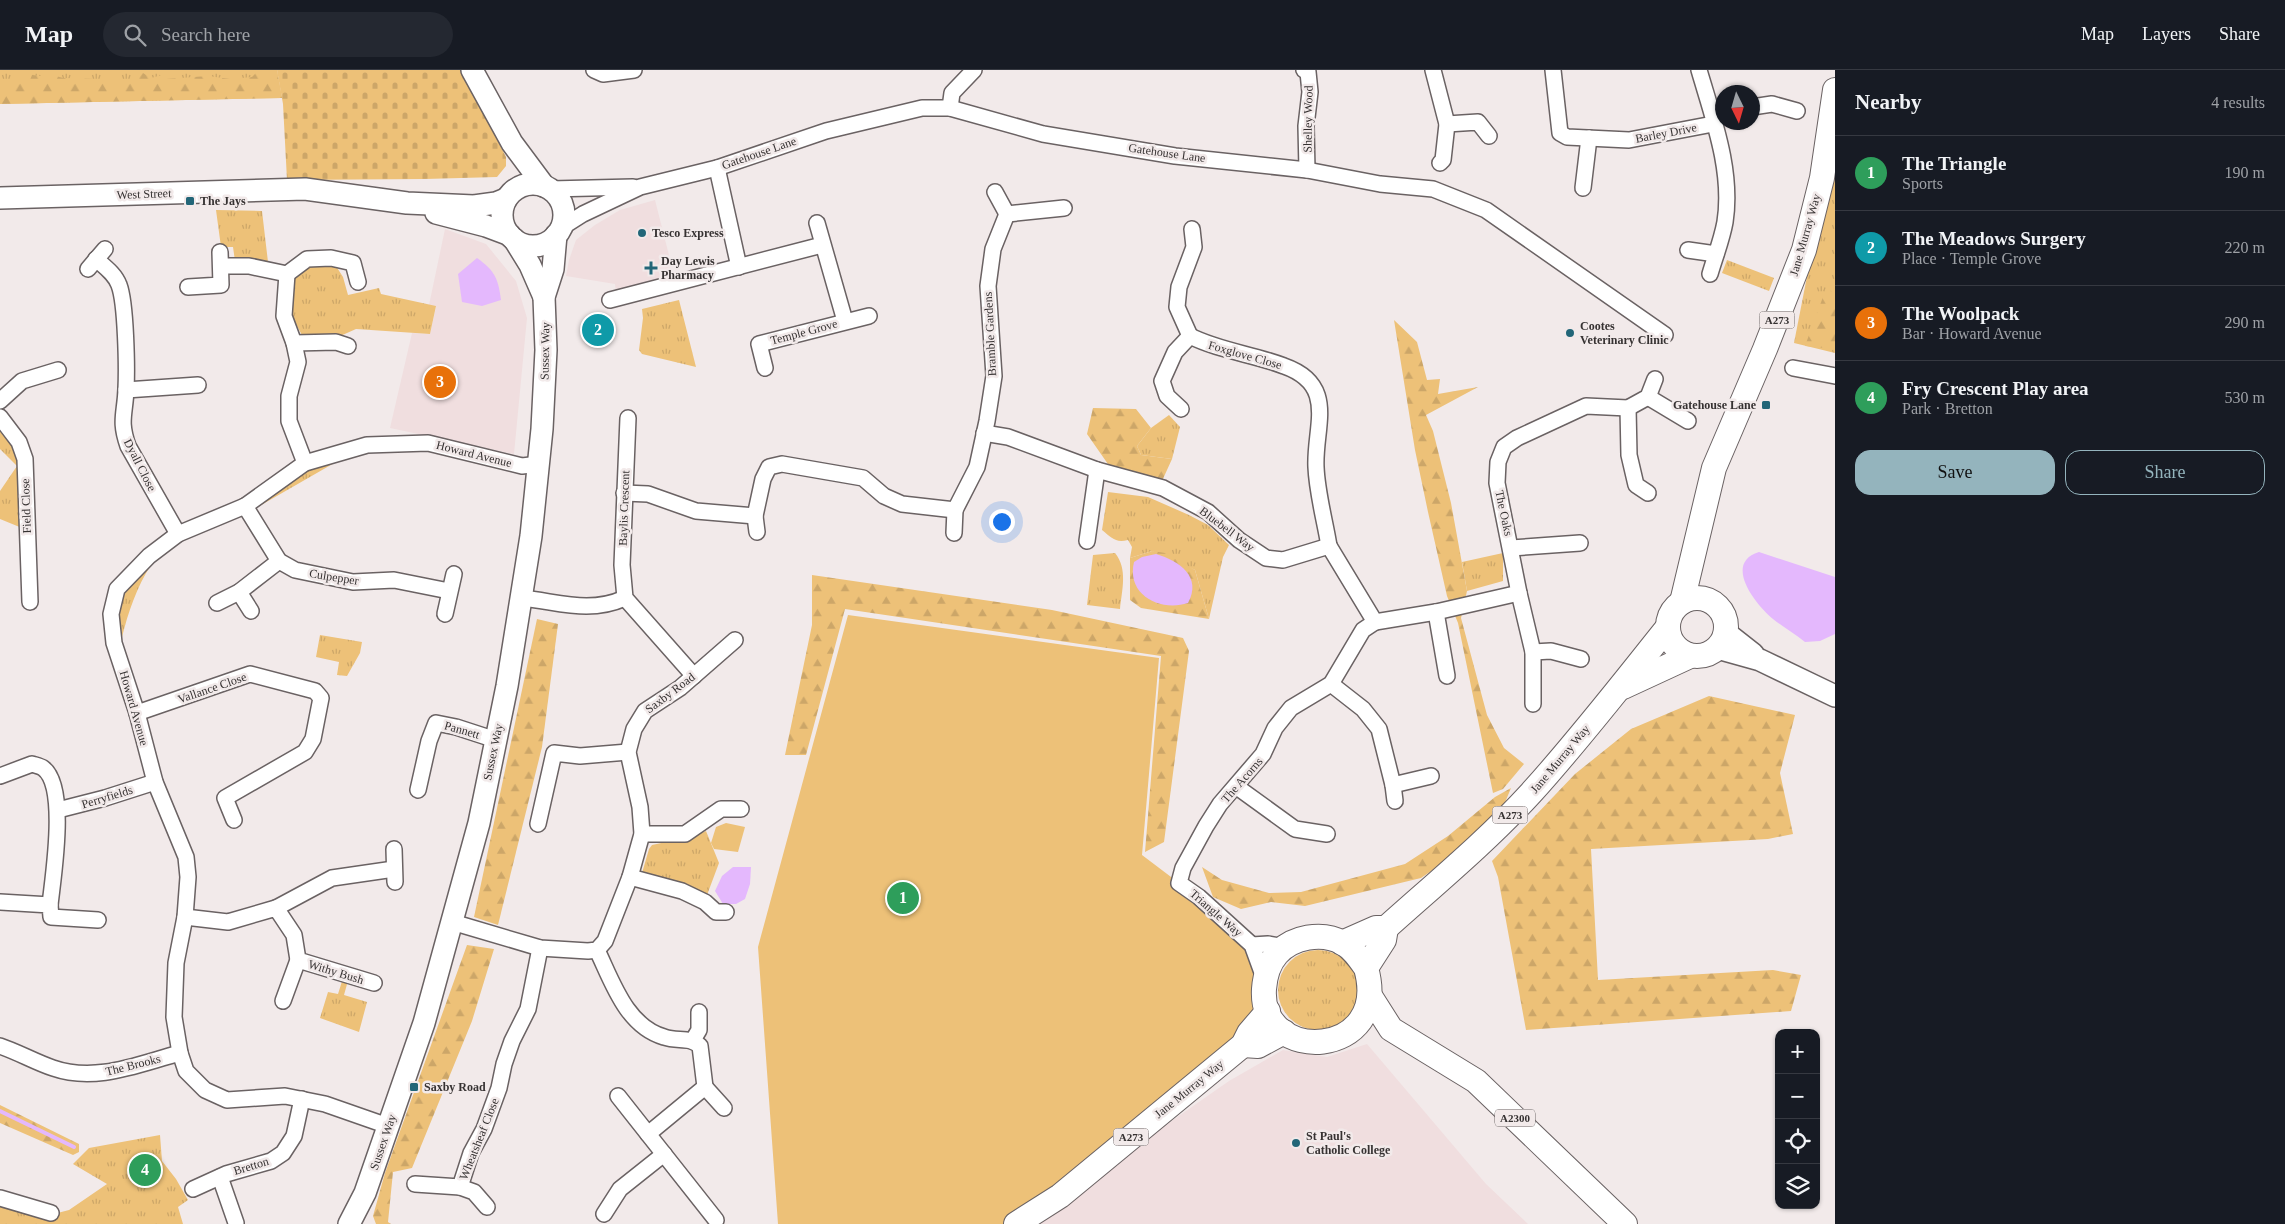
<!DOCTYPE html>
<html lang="en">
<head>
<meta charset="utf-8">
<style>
	:root { --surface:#171b24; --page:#242831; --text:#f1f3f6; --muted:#9ea1a6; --line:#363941; --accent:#94b4bd }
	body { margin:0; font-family:"Times New Roman",serif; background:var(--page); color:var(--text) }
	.controls { position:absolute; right:15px; bottom:15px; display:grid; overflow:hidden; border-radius:10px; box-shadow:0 1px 4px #0004 }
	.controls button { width:45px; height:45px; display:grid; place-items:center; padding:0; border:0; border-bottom:1px solid var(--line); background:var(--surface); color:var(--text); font:25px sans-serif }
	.compass { position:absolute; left:1715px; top:15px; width:45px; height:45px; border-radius:50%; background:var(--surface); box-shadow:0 1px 4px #0004; rotate:175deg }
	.you { position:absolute; left:1001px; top:451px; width:18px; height:18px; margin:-12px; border:4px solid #fff; border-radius:50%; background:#1a73e8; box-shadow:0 0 0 8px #1a73e833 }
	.badge { display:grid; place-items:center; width:32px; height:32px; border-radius:50%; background:var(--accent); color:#fff; font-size:16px; font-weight:700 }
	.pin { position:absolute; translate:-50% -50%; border:2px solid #fff; box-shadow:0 1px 5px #0006 }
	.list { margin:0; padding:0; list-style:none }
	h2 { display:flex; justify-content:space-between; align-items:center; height:65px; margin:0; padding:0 20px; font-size:21px }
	h2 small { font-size:16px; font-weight:400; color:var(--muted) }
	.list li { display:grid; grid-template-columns:32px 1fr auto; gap:15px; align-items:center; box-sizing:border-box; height:75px; padding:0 20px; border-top:1px solid var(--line) }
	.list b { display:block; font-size:19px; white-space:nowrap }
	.list p { margin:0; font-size:16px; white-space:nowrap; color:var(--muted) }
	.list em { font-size:16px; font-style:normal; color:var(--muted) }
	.actions { display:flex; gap:10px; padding:15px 20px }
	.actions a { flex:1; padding:11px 0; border:1px solid var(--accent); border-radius:15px; text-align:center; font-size:18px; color:var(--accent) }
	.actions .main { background:var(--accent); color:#111 }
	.icon { flex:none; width:28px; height:28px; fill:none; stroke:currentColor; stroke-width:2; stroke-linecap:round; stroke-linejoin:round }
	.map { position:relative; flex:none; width:1835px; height:1154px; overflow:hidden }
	header { display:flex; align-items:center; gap:30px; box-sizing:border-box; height:70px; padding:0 25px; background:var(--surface); border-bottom:1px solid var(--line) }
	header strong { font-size:24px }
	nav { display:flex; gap:28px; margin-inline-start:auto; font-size:18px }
	.search { width:350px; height:45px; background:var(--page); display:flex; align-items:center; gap:12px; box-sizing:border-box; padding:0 18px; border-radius:28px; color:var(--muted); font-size:19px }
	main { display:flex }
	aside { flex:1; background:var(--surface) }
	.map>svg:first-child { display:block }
	.built { fill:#f0dedf }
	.grass { fill:url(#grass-tufts) }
	.forest { fill:url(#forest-firs) }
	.cemetery { fill:url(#cemetery-stones) }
	.pitch { fill:#edc178 }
	.water { fill:#e4b8fd }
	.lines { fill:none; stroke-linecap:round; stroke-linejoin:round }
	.stream { stroke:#e4b8fd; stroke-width:4 }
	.street-casing { stroke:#6a6263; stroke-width:18 }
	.secondary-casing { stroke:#6a6263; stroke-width:24 }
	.primary-casing { stroke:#6a6263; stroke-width:26 }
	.street { stroke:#fff; stroke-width:15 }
	.secondary { stroke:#fff; stroke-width:21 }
	.primary { stroke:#fff; stroke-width:24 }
	.poi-dot { fill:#226678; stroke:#f2eaea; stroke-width:2 }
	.labels { text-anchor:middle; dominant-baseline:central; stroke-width:5; stroke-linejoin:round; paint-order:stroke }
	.shield { fill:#f2eaea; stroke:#6e6969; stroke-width:1 }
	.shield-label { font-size:11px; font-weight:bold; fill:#363232 }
	.street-label { font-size:12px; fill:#363232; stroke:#f2eaea }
	.poi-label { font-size:12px; font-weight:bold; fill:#363232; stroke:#f2eaea; text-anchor:start }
</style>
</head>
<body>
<header>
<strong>Map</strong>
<div class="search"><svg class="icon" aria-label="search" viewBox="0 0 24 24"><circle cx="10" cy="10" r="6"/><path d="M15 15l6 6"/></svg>Search here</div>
<nav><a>Map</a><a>Layers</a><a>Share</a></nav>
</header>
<main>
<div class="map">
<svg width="1835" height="1154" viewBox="0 0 1835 1154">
	<defs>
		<pattern id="grass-tufts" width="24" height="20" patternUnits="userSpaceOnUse" patternTransform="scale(1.25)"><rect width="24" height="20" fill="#edc178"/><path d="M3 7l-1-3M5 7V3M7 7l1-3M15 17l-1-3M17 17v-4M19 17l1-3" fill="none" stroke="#cca668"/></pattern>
		<pattern id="forest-firs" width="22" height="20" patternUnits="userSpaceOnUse" patternTransform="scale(1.25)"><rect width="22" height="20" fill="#edc178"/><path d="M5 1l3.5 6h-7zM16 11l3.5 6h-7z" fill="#cca668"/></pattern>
		<pattern id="cemetery-stones" width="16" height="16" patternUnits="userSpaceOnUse" patternTransform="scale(1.25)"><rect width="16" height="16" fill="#edc178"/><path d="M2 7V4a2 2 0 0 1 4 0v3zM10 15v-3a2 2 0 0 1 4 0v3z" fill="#cca668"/></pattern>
	</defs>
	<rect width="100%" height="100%" fill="#f2eaea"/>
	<g class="built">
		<path d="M655,130l20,79 -59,14 -1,-9 -49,-8 3,-16 7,-20 19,-15 25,-15z"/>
		<path d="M445,159l41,15 30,37 11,37 -13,136 -124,-26 22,-95 18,1 6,-27 -7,-2z"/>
		<path d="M1367,974l119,140 42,40h-504l205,-143 54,-31 44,7z"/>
	</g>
	<g class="grass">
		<path d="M0,0h277l5,28 -282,6z"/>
		<path d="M1835,63v220l-41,-10z"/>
		<path d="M216,140l46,1 6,51 -33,-1 -2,-14h-12z"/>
		<path d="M1727,190l47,18 -5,13 -47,-18z"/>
		<path d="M319,193l17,3 7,11 5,18 31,-7 2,6 55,12 -6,28 -74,-5 -18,8h-35l-12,-22 2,-36 9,-10z"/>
		<path d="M679,230l17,67 -54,-13 -3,-4 4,-32 -1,-9z"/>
		<path d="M1169,345l11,12 -8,32 -31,-4 -4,-9 14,-18z"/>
		<path d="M0,355c25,30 21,66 22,103l-22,-9v-28l17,-25 -17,-17z"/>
		<path d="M357,384l5,1 -26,7 -80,46 6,-10 52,-32z"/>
		<path d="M1108,422l40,5 41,18 19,10 21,20 -6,12 -14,62 -14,-49 -43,-19 -22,7 2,-11 -4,-7c-13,3 -16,-2 -26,-10z"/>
		<path d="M1115,483c13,16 7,37 5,56l-33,-4 6,-50z"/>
		<path d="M1503,483v28l-36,10 -5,-29z"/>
		<path d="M151,495c-14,21 -23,48 -29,72l-3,-24 7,-27z"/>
		<path d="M320,565l42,7 -2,11 -13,23 -10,-1 2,-13 -23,-5z"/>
		<path d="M706,761l13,32 -12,32 -13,-7 -52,-15 7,-24 3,-4 14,-3h14z"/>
		<circle cx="1318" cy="920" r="40"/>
		<path d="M344,905l5,2 -5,18 23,7 -8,30 -39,-14 8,-26 10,2z"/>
		<path d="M160,1065l2,26 14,18 12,21 -10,7 5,17h-183v-17l46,9 23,-6 38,-26 -34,-20 16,-16z"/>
	</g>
	<g class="forest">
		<path d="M259,0h18l5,28 -282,6v-24h30l2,-5 9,1 8,-2 14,4 66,2 9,-2 5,-5 8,5 11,-3 4,4 42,-3 22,3 22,-2z"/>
		<path d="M1827,216l8,10v53l-30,-3z"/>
		<path d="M1394,250l23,22 10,38 13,-1 -2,15 40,-7 -52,28 7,16 18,72 16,88 -6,27 26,97 17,33 20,16 -21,25 -10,4 -35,-170 -11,-27 -19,-84 -13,-62z"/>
		<path d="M1093,338l43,1 15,19 -14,18 4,9 31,4 -10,22 -52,-14 -23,-33z"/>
		<path d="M1152,481l13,2 30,17 14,49 -68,-11 -11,-8v-42z"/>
		<path d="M812,505l240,35 131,28 6,13 -25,191 -19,10 16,-196 -316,-47 -39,146h-21l27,-130z"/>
		<path d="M537,549l21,5 -16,123 -44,178 -24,-8z"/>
		<path d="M1709,626l86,19 -15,58 13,61 -25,5 -177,10 7,131 175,-10 28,5 -10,36 -265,19 -28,-153 -6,-16 83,-87 56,-45z"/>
		<path d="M1511,718l-12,29 -43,37 -35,24 -116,28 -34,-4 -30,7 -28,-12 -11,-30 20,13 47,13 32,-1 104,-28 43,-28 47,-39z"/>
		<path d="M467,875l27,4 -22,72 -60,147 -19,4 -5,50 3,2h-15l-3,-8 12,-43z"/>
		<path d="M0,1035l79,39v8l-6,3 -73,-32z"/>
	</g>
	<path class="cemetery" d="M277,0h185l44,87v9l-9,11 -72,2 -138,1 -4,-76z"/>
	<g class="pitch">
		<path d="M848,545l311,43 -17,197 37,28 73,62 16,66 -258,213h-232l-20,-277z"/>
		<path d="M726,753l19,4 -7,25 -24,-3 -3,-6 5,-16z"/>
	</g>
	<g class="water">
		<path d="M477,188c18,13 21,20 24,42l-19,6 -20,-4 -4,-28z"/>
		<path d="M1759,482l76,25v57l-15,7 -15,1c-10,-8 -22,-15 -32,-23 -18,-15 -50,-56 -14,-67z"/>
		<path d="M1156,484c24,7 46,23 32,49 -28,9 -62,-8 -54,-41l8,-5z"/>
		<path d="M733,797h18l-1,17 -5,15 -9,5h-13l-8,-13 7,-15z"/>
	</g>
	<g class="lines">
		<path class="stream" d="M0,1041l74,36"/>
		<g class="street-casing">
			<g id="street">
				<path d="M594,0l9,4 31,-4"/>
				<path d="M1304,0l4,2 2,20 -4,34 1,44"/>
				<path d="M1433,0l14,54 -4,36 -3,3"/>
				<path d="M1553,0l7,63 7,4 62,3 84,-16"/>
				<path d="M1699,0c14,48 34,101 26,152 -3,17 -10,35 -15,52"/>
				<path d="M1752,37l20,-3 25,7"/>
				<path d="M950,38l2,-15 22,-23"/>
				<path d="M1447,54l31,-2 11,14"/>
				<path d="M717,98l22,99"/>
				<path d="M1583,118l6,-50"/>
				<path d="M550,119l83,-2"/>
				<path d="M995,122l12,22 57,-6"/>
				<path d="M817,153l28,98"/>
				<path d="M561,158l22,-14 57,-27 77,-19 109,-37 96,-23h28l93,26 132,22 132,14 73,14 53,5 53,21 179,125"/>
				<path d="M1688,180l28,4"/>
				<path d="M96,189c9,8 19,15 23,26 7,18 8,83 7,104 -1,26 -7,31 2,57l50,88"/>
				<path d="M222,196h27l38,8 20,-15 24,-1 22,5 5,19"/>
				<path d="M88,199l17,-20"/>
				<path d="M287,204l-3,42 10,27 4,19 -9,34v25l16,42"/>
				<path d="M188,217l33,-2 -1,-33"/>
				<path d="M610,230l212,-55"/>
				<path d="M1190,266c30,15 63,18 94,30 54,19 30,61 32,101 1,26 9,54 13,79"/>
				<path d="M294,273l42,-1 12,4"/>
				<path d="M765,298l-6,-24 110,-28"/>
				<path d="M1793,298l42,8"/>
				<path d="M126,320l72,-5"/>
				<path d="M1648,327l40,24"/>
				<path d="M0,331l22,-20 36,-11"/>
				<path d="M1628,338l1,47 7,30 12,8"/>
				<path d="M1181,339l-14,-13 -5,-15 13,-29 15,-16 -13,-29 2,-20 15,-40 -2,-18"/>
				<path d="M0,347l19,25 6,17 5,143"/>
				<path d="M628,348l-6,147 3,33 69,78"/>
				<path d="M984,363l24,4 89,33 66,18 45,24 31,28 27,18 17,2 46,-14 46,76 61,-10 83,-19"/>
				<path d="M624,423l24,1 48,17 59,5 8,-37 6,-12 13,-3 81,14 21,18 18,8 53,6 22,-43 10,-46 7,-45 -6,-90 5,-37 14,-35"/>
				<path d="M245,436l34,55 16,9 58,12 41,-2 55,11"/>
				<path d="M755,446l2,16"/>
				<path d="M954,463l1,-23"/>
				<path d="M1087,471l10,-71"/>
				<path d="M1511,478l69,-5"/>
				<path d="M239,522l12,19"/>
				<path d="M522,528c38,4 67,16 103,0"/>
				<path d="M217,533l22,-11 40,-31"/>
				<path d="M1436,542l11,64"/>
				<path d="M445,544l9,-40"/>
				<path d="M1533,582l18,-1 30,8"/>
				<path d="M1331,614l32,25 16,20 14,56 38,-9"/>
				<path d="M1533,634v-52l-14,-59 -22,-110 1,-21 6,-15 13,-9 69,-32 42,2 20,-11 7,-18"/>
				<path d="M137,643l113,-39 65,17 6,7 -8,41 -8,13 -80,46 9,22"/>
				<path d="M0,706l32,-12c3,1 8,2 11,4 25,18 10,108 7,137"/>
				<path d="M1393,715l2,16"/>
				<path d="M1237,717l58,42 32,5"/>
				<path d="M418,720l11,-49 7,-18 20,4 40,13"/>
				<path d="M58,740l47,-12 50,-16"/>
				<path d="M538,754l16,-71 26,3 48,-4"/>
				<path d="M642,764h43l36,-25h20"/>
				<path d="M394,779l1,33"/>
				<path d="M630,807l52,14 23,11 11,10h10"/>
				<path d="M0,832l50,3 1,12 47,3"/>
				<path d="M276,838l56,-30 62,-9"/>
				<path d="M185,847l43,5 48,-14 18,27 4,25 76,23"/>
				<path d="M452,852l88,26 48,3 9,-1 8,-9 25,-64 12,-43 -2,-27 -12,-55 6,-23 11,-18 35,-23 55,-48"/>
				<path d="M1252,875l16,-1 17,3"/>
				<path d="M597,880c15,31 29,76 67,87 14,5 25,-1 36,9l5,41 -57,47"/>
				<path d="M1264,908l-12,-33 -53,-48 -20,-14 4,-15 23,-42 14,-22 43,-50 12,-26 16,-20 40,-24 32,-54 12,-8"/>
				<path d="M283,931l15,-41"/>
				<path d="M693,970l6,-10v-18"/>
				<path d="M0,976c18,6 35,16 53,22 43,15 85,-4 127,-15"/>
				<path d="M705,1017l19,21"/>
				<path d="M618,1026l98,124"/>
				<path d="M388,1056l-63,-22 -40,-8 -58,4 -22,-10 -19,-19 -6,-18 -6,-36 2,-54 9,-46 3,-40 -2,-20 -31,-75 -18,-69 -23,-70 -3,-29 6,-25 32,-33 29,-22 67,-28 60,-43 62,-18 61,-2 94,23 17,-2"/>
				<path d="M220,1107l16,46"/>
				<path d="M415,1114l45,3 14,5 13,15"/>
				<path d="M460,1117l11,-34 13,-24 15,-41 5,-24 8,-23 16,-32 12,-61"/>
				<path d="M193,1119l33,-15 45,-13 12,-8 11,-17 8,-37"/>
				<path d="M0,1128l51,15"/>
				<path d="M604,1144l16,-25 44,-35"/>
			</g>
		</g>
		<g class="secondary-casing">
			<g id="secondary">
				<path d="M472,0l40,73 32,43"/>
				<circle cx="533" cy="145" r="31"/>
				<path d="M0,128l305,-9 102,14 67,3 22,-3 10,-4"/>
				<path d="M436,143l50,13 24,9"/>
				<path d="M514,169l16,26 14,32"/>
				<path d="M1725,562l28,22"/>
				<path d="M1717,578l43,12 75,36"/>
				<path d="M349,1154l16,-31 59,-170 55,-200 28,-137 24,-150 11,-107 4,-79 -2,-53 9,-28 3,-34"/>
			</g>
		</g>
		<g class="primary-casing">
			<g id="primary">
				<circle cx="1697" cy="557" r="29"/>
				<path d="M1682,532l32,-134 51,-119 39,-99 18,-72 13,-88"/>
				<path d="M1623,617l67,-31"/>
				<path d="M1386,858c49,-44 100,-86 145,-135 48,-53 92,-110 137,-166"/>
				<path d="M1342,873l34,-15h10"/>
				<path d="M1366,898c-7,-10 -13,-19 -23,-25 -21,-12 -51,-6 -66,11 -9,10 -12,22 -13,35 -5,77 128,70 102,-21l18,-28 2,-12"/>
				<path d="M1370,926l21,33 85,52 149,143"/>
				<path d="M1243,975l15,1 26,-14"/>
				<path d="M1016,1154l44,-28 183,-151 6,-12 19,-22"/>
			</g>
		</g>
		<use href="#street" class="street"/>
		<use href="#secondary" class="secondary"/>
		<use href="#primary" class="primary"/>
	</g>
	<g class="poi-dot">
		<rect x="185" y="126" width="10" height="10" rx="2.5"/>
		<circle cx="642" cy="163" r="5"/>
		<path d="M648.5 190.5h5v5h5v5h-5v5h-5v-5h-5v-5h5z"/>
		<circle cx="1570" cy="263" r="5"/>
		<rect x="1761" y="330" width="10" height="10" rx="2.5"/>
		<rect x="409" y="1012" width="10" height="10" rx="2.5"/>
		<circle cx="1296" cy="1073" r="5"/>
	</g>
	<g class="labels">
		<g class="shield">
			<rect x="1759.5" y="241.5" width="35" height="17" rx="4"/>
			<rect x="1492.5" y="736.5" width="35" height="17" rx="4"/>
			<rect x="1495" y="1039.5" width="40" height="17" rx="4"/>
			<rect x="1113.5" y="1058.5" width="35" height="17" rx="4"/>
		</g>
		<g class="shield-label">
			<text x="1777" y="250">A273</text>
			<text x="1510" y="745">A273</text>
			<text x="1515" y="1048">A2300</text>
			<text x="1131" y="1067">A273</text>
		</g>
		<g class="street-label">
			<text transform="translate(1308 49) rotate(-89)">Shelley Wood</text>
			<text transform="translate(1666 63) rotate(-11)">Barley Drive</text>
			<text transform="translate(759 83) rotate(-19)">Gatehouse Lane</text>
			<text transform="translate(1167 83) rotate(8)">Gatehouse Lane</text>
			<text transform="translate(144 124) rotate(-2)">West Street</text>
			<text transform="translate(1805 165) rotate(-74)">Jane Murray Way</text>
			<text transform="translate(804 262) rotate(-15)">Temple Grove</text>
			<text transform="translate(990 264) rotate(-93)">Bramble Gardens</text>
			<text transform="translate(545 281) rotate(-89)">Sussex Way</text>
			<text transform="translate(1245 285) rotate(16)">Foxglove Close</text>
			<text transform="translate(474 384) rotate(14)">Howard Avenue</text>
			<text transform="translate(140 395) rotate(63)">Dyall Close</text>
			<text transform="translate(26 436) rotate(-92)">Field Close</text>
			<text transform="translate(624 438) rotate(-88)">Baylis Crescent</text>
			<text transform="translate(1504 443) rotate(78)">The Oaks</text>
			<text transform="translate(1227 459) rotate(37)">Bluebell Way</text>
			<text transform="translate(334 507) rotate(9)">Culpepper</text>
			<text transform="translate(212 618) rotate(-19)">Vallance Close</text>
			<text transform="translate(670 623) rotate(-37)">Saxby Road</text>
			<text transform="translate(134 638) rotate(74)">Howard Avenue</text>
			<text transform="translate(462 660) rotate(16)">Pannett</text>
			<text transform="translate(493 682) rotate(-78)">Sussex Way</text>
			<text transform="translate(1560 689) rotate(-50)">Jane Murray Way</text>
			<text transform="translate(1242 710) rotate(-49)">The Acorns</text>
			<text transform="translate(107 727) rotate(-17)">Perryfields</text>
			<text transform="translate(1216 843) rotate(41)">Triangle Way</text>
			<text transform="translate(336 902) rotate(17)">Withy Bush</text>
			<text transform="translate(133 995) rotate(-14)">The Brooks</text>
			<text transform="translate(1189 1019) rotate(-39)">Jane Murray Way</text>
			<text transform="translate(479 1069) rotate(-68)">Wheatsheaf Close</text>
			<text transform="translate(383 1072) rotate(-71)">Sussex Way</text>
			<text transform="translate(251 1096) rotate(-17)">Bretton</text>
		</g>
		<g class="poi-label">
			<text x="200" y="131">The Jays</text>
			<text x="652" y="163">Tesco Express</text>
			<text x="661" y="191">Day Lewis<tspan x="661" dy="14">Pharmacy</tspan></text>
			<text x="1580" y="256">Cootes<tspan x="1580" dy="14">Veterinary Clinic</tspan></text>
			<text x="1756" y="335" text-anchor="end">Gatehouse Lane</text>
			<text x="424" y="1017">Saxby Road</text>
			<text x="1306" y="1066">St Paul's<tspan x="1306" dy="14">Catholic College</tspan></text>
		</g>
	</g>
</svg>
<div class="controls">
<button>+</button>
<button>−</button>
<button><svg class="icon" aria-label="locate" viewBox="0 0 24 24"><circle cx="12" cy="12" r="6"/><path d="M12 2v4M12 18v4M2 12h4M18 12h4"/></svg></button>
<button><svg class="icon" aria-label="layers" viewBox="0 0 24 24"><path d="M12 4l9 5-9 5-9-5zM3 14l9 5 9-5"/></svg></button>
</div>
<svg class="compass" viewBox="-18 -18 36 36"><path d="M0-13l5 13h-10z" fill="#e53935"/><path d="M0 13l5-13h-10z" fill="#9ea1a6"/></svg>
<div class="you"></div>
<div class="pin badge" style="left:903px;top:828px;background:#2e9e5b">1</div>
<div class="pin badge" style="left:598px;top:260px;background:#0f9aa8">2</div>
<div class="pin badge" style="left:440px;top:312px;background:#e8710a">3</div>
<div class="pin badge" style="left:145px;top:1100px;background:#2e9e5b">4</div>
</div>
<aside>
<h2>Nearby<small>4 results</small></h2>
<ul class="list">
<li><span class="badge" style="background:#2e9e5b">1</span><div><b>The Triangle</b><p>Sports</p></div><em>190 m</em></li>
<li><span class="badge" style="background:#0f9aa8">2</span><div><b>The Meadows Surgery</b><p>Place · Temple Grove</p></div><em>220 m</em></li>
<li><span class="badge" style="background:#e8710a">3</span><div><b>The Woolpack</b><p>Bar · Howard Avenue</p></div><em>290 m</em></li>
<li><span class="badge" style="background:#2e9e5b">4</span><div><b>Fry Crescent Play area</b><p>Park · Bretton</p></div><em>530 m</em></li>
</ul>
<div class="actions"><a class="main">Save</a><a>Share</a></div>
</aside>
</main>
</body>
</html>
